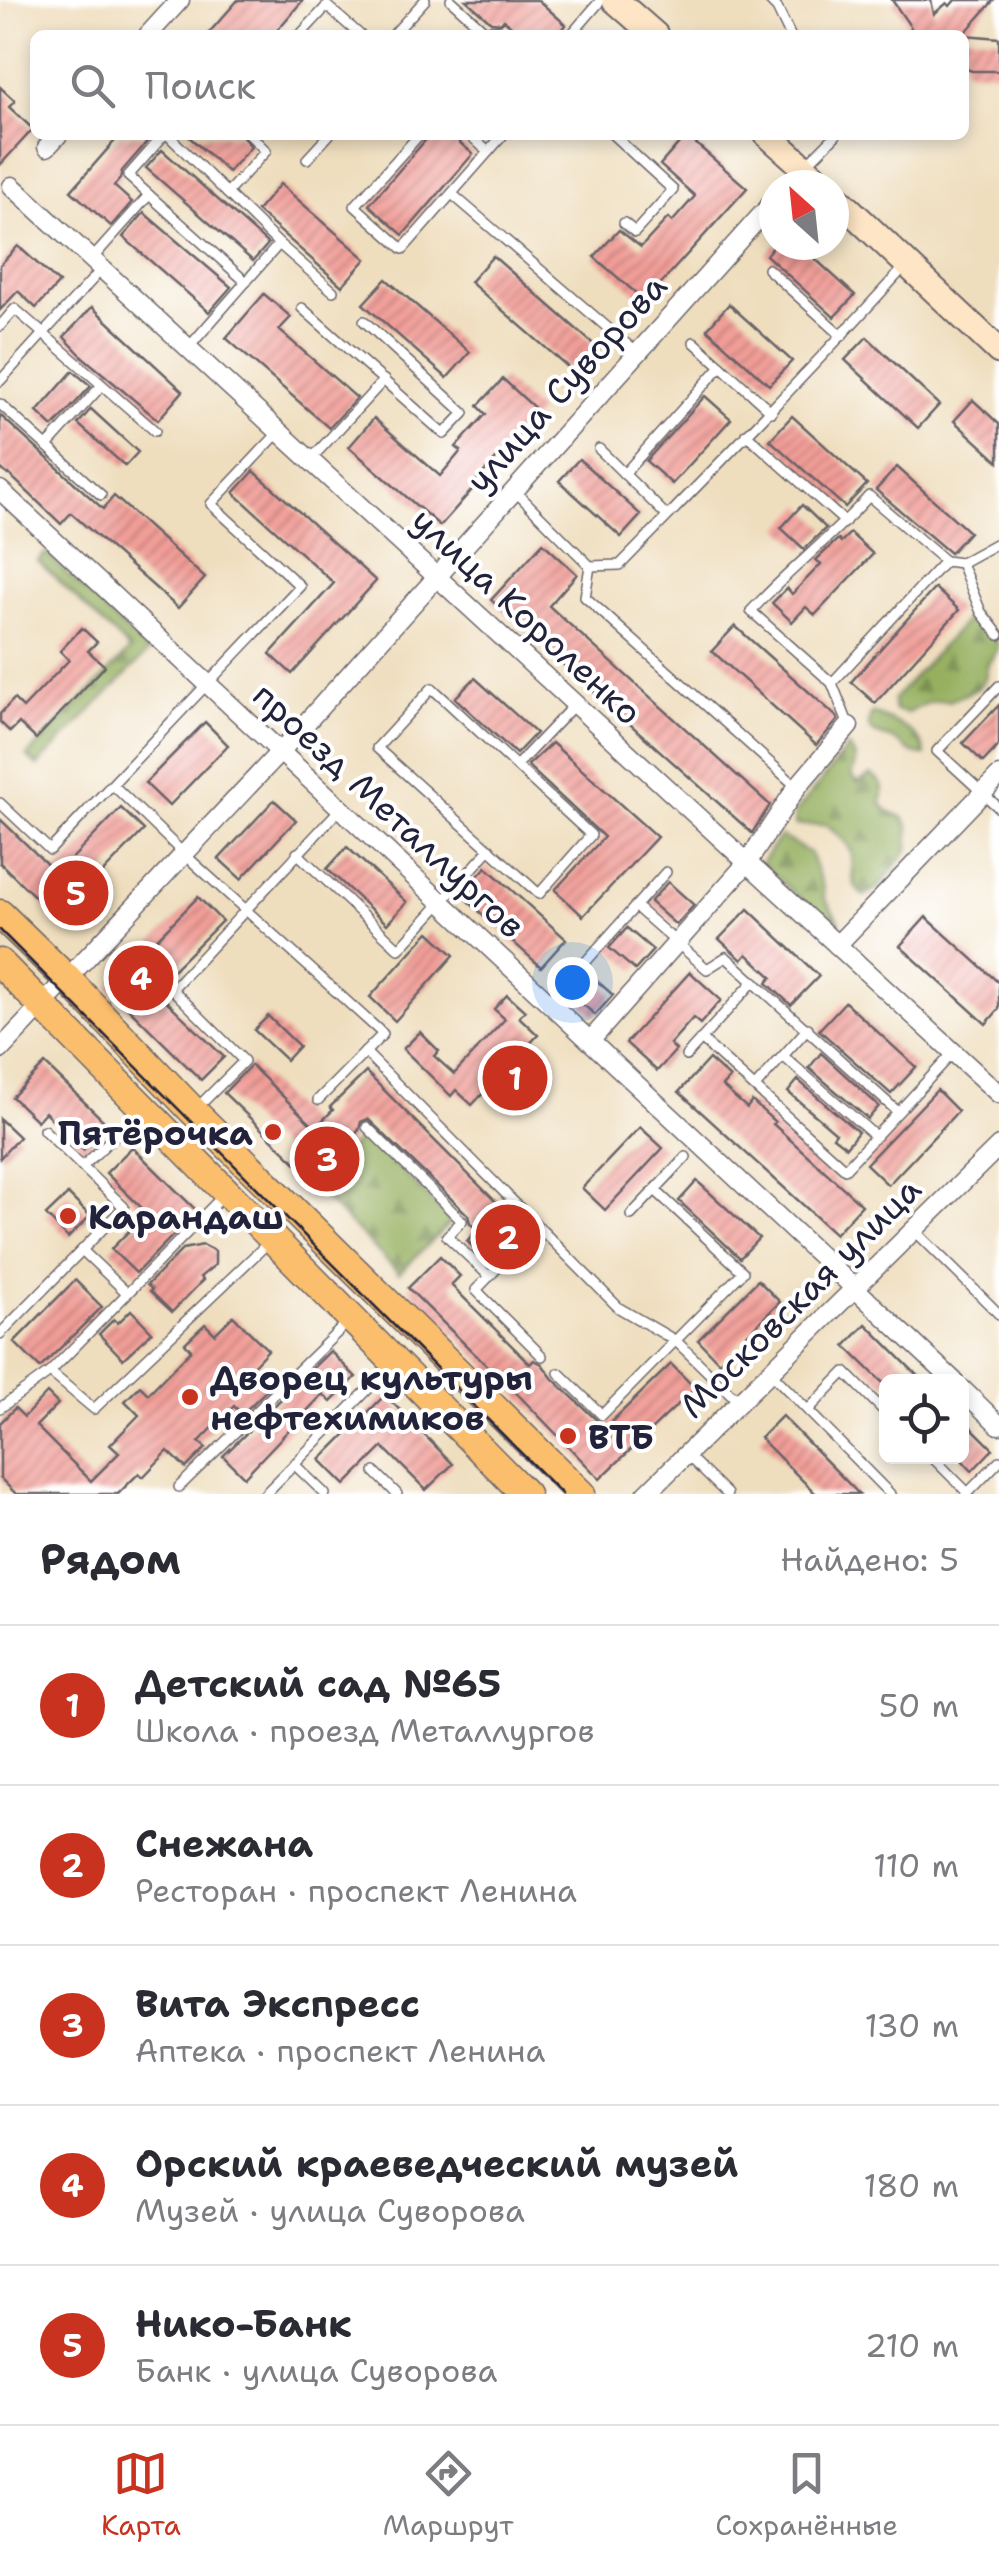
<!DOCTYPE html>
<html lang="ru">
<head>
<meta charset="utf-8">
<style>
	:root { --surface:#fff; --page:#f7f7f7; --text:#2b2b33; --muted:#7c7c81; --line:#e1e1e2; --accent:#c8321e }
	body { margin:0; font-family:"Shantell Sans",sans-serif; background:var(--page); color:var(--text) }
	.controls { position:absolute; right:30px; bottom:30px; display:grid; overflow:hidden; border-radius:15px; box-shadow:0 5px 15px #0003 }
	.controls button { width:90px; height:90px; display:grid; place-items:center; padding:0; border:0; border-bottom:2px solid var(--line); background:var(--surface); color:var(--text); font:50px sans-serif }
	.compass { position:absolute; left:759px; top:170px; width:90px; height:90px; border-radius:50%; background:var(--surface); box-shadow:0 5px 15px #0003; rotate:333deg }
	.you { position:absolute; left:572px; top:982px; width:35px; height:35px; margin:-25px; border:8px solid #fff; border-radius:50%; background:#1a73e8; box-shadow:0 0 0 15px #1a73e833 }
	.badge { display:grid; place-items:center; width:65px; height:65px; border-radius:50%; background:var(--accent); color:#fff; font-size:32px; font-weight:700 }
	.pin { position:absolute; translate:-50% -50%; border:5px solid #fff; box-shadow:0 2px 10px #0006 }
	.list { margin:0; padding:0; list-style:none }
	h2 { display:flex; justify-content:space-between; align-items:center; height:130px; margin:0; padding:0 40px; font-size:42px }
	h2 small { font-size:32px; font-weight:400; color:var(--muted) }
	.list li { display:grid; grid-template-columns:65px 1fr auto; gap:30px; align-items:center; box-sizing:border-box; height:160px; padding:0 40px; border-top:2px solid var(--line) }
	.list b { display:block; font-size:38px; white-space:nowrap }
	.list p { margin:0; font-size:32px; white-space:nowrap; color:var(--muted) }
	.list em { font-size:32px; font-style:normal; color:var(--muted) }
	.icon { flex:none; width:55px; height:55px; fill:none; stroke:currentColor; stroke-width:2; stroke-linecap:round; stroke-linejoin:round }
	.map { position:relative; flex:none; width:999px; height:1494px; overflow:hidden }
	.search { position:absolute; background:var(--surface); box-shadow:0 5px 15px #0003; left:30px; right:30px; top:30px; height:110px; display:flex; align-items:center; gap:25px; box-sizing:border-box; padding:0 35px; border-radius:15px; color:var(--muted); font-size:38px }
	.sheet { height:930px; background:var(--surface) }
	nav { display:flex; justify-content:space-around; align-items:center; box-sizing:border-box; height:140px; border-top:2px solid var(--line); background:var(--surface); font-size:28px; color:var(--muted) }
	nav a { display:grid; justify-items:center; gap:5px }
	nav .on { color:var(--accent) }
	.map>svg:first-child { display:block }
	.forest { fill:url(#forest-firs); stroke:#5c694e; stroke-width:2.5 }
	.building { fill:url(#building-hatch) }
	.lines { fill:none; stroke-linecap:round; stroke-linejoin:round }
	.service-casing { stroke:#6a6469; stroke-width:12 }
	.minor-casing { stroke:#6a6469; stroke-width:21 }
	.secondary-casing { stroke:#6a6469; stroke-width:29 }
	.primary-casing { stroke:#6a6469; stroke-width:31 }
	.service { stroke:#fff; stroke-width:9 }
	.minor { stroke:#fff; stroke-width:18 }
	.secondary { stroke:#fde5c5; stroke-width:25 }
	.primary { stroke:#fabe6d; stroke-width:28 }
	.tram { stroke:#22223b; stroke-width:2.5 }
	.poi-dot { fill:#c8321e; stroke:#fff; stroke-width:4 }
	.labels { text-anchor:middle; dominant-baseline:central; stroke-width:8; stroke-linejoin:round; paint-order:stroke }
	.street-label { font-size:35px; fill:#22223b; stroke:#fff }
	.poi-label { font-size:35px; font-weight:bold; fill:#22223b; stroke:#fff; text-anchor:start }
</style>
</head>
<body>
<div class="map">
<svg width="999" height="1494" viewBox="0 0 999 1494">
	<defs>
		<pattern id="forest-firs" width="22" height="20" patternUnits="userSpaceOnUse" patternTransform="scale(2.5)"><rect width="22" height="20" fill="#96b061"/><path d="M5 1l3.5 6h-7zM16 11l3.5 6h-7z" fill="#7a8f51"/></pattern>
		<pattern id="building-hatch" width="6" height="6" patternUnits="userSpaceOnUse" patternTransform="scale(2.5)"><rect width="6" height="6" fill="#f29e98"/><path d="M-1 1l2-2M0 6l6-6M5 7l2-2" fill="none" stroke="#c4807d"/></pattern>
	</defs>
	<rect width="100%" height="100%" fill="#fff"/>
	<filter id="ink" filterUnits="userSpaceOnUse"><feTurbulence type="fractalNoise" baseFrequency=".01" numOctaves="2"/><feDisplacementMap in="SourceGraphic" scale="20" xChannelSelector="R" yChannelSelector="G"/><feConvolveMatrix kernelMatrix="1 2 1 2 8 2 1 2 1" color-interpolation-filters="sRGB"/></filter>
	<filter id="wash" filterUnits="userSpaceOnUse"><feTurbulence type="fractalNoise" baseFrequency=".0048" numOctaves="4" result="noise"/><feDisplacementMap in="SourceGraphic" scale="40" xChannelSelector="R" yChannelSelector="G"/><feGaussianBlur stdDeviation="2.25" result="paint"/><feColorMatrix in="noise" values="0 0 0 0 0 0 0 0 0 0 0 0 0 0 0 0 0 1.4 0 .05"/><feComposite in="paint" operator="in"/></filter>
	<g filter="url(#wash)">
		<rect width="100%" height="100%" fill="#efdebe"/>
		<g class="forest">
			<path d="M46,553l102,99 -111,114 -10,-10 103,-106 -92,-89z"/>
			<path d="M972,613l25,28 1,9 -10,13 -3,16 -8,10 -28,12 -8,-1 -14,3 -19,10 -13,-2 -2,-11z"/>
			<path d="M872,713c19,7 51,19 53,42 -18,-1 -16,-6 -31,-15 -13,-7 -34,-4 -22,-27z"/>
			<path d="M848,747c10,10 8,17 3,29l7,7 13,-8c12,8 15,13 10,27l5,8 18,8 5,8v22l-29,38 -16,10c-18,-13 -7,-29 -14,-47 -5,-10 -16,-17 -24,-24h-31l-1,-10z"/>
			<path d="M780,836l30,17 13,34 2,12 15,23 -4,9 -75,-68z"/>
			<path d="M364,1134l88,87 -53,52 -87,-87z"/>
		</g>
		<g id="blocks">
			<g class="building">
				<path d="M238,0h65l-30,35h-66z"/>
				<path d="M466,0h72l28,25 -8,10h-36l-18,-15 -3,3 -10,-1z"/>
				<path d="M892,0h39l3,14 13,-11 3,3 5,-6h39l-31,35h-47z"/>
				<path d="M964,35l35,3v33h-27l-8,-3z"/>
				<path d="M0,87l15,14 -6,6 24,22 -33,36z"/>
				<path d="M120,135h21l7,6 -26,30 -2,8 -6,7 18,16 -21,24 -40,-35z"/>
				<path d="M187,135h55l9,12 -23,25z"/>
				<path d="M430,135h21l22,19 -70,81 -34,-30z"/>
				<path d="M686,135l61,53 -102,113 -51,-44 25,-27 22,17 27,-29 4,4 23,-26 -35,-31z"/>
				<path d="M162,150l106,94 -15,17 -107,-93z"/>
				<path d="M280,184l86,75 -24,27 -85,-75z"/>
				<path d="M144,213l87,74 -22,25 -86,-75z"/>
				<path d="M774,245h26l55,50 -21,22 -68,-62z"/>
				<path d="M18,246l41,37 -23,25 -18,-17 -18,19v-45z"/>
				<path d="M493,256l106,93 -22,26 -107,-93z"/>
				<path d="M386,279l84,73 -23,26 -84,-74z"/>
				<path d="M264,294l27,23 -12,13 78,68 -28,30 -103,-90z"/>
				<path d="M729,304l63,57 -23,24 -62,-56z"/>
				<path d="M92,307l91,84 -25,29 -74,-62 -20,-21z"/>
				<path d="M867,337l72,68 -21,23 -73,-68z"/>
				<path d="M73,371l18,15 -38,41 -16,-15z"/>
				<path d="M503,379l36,33 -63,69 2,2 -38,43 -91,-79 25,-29 66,58 21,-25 -5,-4 30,-33 -8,-8z"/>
				<path d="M705,396l26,23 -59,65 -26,-23z"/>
				<path d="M973,400l26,24v38l-45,-41z"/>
				<path d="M91,409l47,43 -13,14 -47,-42z"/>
				<path d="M0,415l103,94 11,-13 91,82 -27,30 -107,-95 -10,11 -52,-50 -1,1 -8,-7z"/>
				<path d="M792,416l75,68 -22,23 -75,-67z"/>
				<path d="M579,459l62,56 -20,22 -62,-56z"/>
				<path d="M897,467l72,65 -19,21 -74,-63z"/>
				<path d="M254,471l122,110 -84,93 -22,-20 64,-71 -100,-90z"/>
				<path d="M802,505l24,23 -22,21 -23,-21z"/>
				<path d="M850,533l23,21 -58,61 -9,-8 -14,15 -20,-19 15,-15 5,6 29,-30 -5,-4 22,-21 3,3z"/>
				<path d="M543,543l34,31 -28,32 221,199 -18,28 -261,-233z"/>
				<path d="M935,588l24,22 -84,93 -24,-21z"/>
				<path d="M735,626l102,91 1,3 -22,25 -104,-94z"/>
				<path d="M82,628l15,14 -9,9 17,15 -69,73 -17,-16 -9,9 -10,-10v-8l14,-15 9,9 46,-48 -9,-9z"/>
				<path d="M475,678l61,55 -20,21 -61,-56z"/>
				<path d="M999,705v40l-16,17 -20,-19z"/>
				<path d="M205,722l23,23 -59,61 -24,-23z"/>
				<path d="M552,743l105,94 -74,79 -28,-26 49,-53 -75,-70 -1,-2z"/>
				<path d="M274,800l22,20 -55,59 -22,-20z"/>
				<path d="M121,808l23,22 -86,89 -58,-56v-44l57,55z"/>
				<path d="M347,847l60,55 -20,22 -60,-55z"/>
				<path d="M486,867l80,72 -25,28 -80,-72z"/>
				<path d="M668,882l26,23 -18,20 -26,-23z"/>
				<path d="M198,897l24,24 -68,68 70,68 -23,23 -93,-92z"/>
				<path d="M748,909l71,67 -28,29 -24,-22 5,-6 -25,-23 -5,6 -23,-21z"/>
				<path d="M926,917l73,66v26l-13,15 -86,-78z"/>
				<path d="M627,928l26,22 -18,20 -26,-22z"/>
				<path d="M429,932l25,23 -59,66 -25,-24z"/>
				<path d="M587,972l26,23 -18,20 -26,-23z"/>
				<path d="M690,972l31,28 -21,24 -7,-6 -23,26 6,6 -19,21 -31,-28z"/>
				<path d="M507,995l18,16 -6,6 19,18 -66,70 -16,-15 -5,6 -48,-47 17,-17 19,19 -5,5 20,18 51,-55 -11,-10z"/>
				<path d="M845,1002l71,65 -25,27 -72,-64z"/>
				<path d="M268,1016l31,30 -13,14 -32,-30z"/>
				<path d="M821,1053l58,53 -11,13 -59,-51z"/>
				<path d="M709,1059l21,19 -8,8 25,22 5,-7 23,21 -2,2 89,81 -27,29 -156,-142z"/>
				<path d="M45,1064l63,61 -25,25 -38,-38 -8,9 -25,-24z"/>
				<path d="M251,1065l64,63 18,-18 -3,-3 36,-35 157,157 -34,34 -22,-22 10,-11 -7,-7 -2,-8 -100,-96 -7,3 -2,8 -12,12 2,2 -35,36 -90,-87z"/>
				<path d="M798,1080l60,52 -12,15 -13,-10 3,-4 -48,-41z"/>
				<path d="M937,1090l21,21 -70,74 -22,-21z"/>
				<path d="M0,1119l19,18 -19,21z"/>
				<path d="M640,1127l23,21 -58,62 -23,-22z"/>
				<path d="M132,1147l65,64 -61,62 -25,-24 36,-36 -41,-40z"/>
				<path d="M697,1181l62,57 -19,20 -61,-57z"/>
				<path d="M68,1194l22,22 -22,22 -22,-23z"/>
				<path d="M203,1245l12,6v14l-15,12 3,3 -31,32 -22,-21 2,-2 -5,-4 36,-36z"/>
				<path d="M440,1256l20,20 -9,9 79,79 4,-4 8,4 11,15 52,49 66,-64 24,24 -95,91 -102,-105 -2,1 -88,-87z"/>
				<path d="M75,1280l27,27 -62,61 -26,-26z"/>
				<path d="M758,1280l22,22 -61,60 -21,-22z"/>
				<path d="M131,1310l21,22 -29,27 -24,-25 15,-15 4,4z"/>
				<path d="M233,1316l35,34 -17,18 19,19 -28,27 -8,-8 -35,36 7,6 -20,20 -18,-17 -25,26 -4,-4 -21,21h-102l-16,-16v-55l15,-15 9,9 23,-24 11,11 -22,22 55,55 28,-28 -9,-8 29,-30 -14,-14 15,-15 8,8 43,-44 -6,-7 20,-19 10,10z"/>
				<path d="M866,1324l58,58h-42l-37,-36z"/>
				<path d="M330,1351l26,26 -25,25 -8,-8 -79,83 -21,-21z"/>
				<path d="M385,1395l68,69 -27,26 -43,-43 -38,38 -25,-25z"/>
				<path d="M782,1416l77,78h-43l-56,-56z"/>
				<path d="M962,1418l31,31 -21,22 -10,-11z"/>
			</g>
		</g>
	</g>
	<g filter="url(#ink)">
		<use href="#blocks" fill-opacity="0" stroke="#6a6469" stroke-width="2.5"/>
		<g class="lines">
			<g class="service-casing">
				<g id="service">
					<path d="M451,0l33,30h14l5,5"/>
					<path d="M769,0l8,8 13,27"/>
					<path d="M300,35l27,-29 33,29"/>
					<path d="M393,35l32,-35"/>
					<path d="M571,35l30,-35"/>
					<path d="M164,135l-36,41 118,106"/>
					<path d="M168,135l111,109 54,47"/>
					<path d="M419,135l-64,71 48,43 100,-114"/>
					<path d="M470,135l18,17"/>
					<path d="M613,135l60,55 -38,42 -11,-9"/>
					<path d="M307,159l22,-24"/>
					<path d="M806,165l30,-30"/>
					<path d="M227,193l39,-42 -16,-16"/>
					<path d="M452,194l185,159"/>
					<path d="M91,260l58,-65"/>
					<path d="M768,269l74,67"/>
					<path d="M302,308l142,126 20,-21 -100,-92"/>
					<path d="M0,326l15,-17 140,122"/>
					<path d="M694,342l78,70"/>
					<path d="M189,347l90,-103"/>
					<path d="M0,381l101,-111"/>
					<path d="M0,404l101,91"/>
					<path d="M746,434l99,88"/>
					<path d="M47,446l55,-61"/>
					<path d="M599,449l68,67"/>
					<path d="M311,459l73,-79"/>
					<path d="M624,474l97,-108"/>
					<path d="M515,491l75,75 30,-1c97,-99 193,-197 286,-300"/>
					<path d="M961,563l20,49 18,23"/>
					<path d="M961,563l38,-21"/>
					<path d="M590,566l-5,31 212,190"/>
					<path d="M832,683l113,-122 16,2"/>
					<path d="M999,686l-62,65 62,57"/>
					<path d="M432,688l159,147 -52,59 -162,-146z"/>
					<path d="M849,726l-17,-43 -81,-72c38,-41 81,-74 118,-115l76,65"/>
					<path d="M517,765l58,-61"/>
					<path d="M113,785l71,69 199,180 -65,66"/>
					<path d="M0,803l50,47 250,-264 -89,-82 68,-72"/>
					<path d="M297,853l102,96 91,-100"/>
					<path d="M635,906l72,63 19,-12 171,154"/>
					<path d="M549,1003l117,-131"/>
					<path d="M701,1039l144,130 109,-117"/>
					<path d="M365,1052l254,256 57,33 63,61"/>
					<path d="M686,1056l68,-75"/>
					<path d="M783,1056l91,79"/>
					<path d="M755,1087l53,-59"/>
					<path d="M198,1107l46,-46 -72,-72 168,-180"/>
					<path d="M367,1127l95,94 -15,15 42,40"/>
					<path d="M82,1167l60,-57"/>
					<path d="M631,1215l55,-58"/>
					<path d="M537,1227l-61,63 66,66"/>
					<path d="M914,1230l85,84"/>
					<path d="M82,1250l45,43"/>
					<path d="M0,1334l124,-127 -80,-77"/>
					<path d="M50,1372l44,37 177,-169"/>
					<path d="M770,1372l120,122"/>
					<path d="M559,1373l43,42 141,-143 -88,-82"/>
					<path d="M0,1408l50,-36 172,-175"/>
					<path d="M808,1410l37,-38 41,41"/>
					<path d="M686,1454l41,40"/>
					<path d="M931,1456l37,37"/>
					<path d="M295,1465l30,29"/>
					<path d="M375,1472l22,22"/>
					<path d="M179,1487l170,-166"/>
					<path d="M265,1494l128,-130"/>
					<path d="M967,1494l32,-33"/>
				</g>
			</g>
			<g class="minor-casing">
				<g id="minor">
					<path d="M148,35l32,-35"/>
					<path d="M47,147l11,-12"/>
					<path d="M788,185l17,-18"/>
					<path d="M12,186l987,908"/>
					<path d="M0,490l954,891"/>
					<path d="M837,945l162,-169"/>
					<path d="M590,1041l157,-178 50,-76 52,-61"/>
					<path d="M0,1050l279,-297 495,-552"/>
					<path d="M962,1389l37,36"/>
					<path d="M646,1494l353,-348"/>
				</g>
			</g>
			<g class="secondary-casing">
				<g id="secondary">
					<path d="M615,0l40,35"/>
					<path d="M768,135l56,50"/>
					<path d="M834,195l165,156"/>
				</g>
			</g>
			<g class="primary-casing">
				<g id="primary">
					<path d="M0,914l66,64 127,133 388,383"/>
					<path d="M0,963l525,531"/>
				</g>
			</g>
			<use href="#service" class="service"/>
			<use href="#minor" class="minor"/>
			<use href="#secondary" class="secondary"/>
			<use href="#primary" class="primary"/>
			<path class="tram" d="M0,930l562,564"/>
		</g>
	</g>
	<g class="poi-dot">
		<circle cx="273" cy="1132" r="10"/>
		<circle cx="68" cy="1216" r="10"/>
		<circle cx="190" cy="1397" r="10"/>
		<circle cx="568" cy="1436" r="10"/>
	</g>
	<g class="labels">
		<g class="street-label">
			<text transform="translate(566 383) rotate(-48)">улица Суворова</text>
			<text transform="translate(527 616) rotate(43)">улица Короленко</text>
			<text transform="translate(389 810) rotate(43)">проезд Металлургов</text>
			<text transform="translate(800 1297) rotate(-45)">Московская улица</text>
		</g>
		<g class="poi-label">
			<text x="253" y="1132" text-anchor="end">Пятёрочка</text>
			<text x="88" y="1216">Карандаш</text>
			<text x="210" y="1377">Дворец культуры<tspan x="210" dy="40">нефтехимиков</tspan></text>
			<text x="588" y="1436">ВТБ</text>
		</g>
	</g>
</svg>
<div class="controls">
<button><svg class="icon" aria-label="locate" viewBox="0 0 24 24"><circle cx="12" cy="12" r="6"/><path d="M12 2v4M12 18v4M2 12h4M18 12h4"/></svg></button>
</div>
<svg class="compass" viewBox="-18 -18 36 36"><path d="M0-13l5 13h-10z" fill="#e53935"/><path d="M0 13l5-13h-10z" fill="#7c7c81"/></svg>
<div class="you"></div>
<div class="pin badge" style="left:515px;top:1078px">1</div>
<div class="pin badge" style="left:508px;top:1237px">2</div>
<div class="pin badge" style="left:327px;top:1159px">3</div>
<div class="pin badge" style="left:141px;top:978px">4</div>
<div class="pin badge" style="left:76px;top:893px">5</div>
<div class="search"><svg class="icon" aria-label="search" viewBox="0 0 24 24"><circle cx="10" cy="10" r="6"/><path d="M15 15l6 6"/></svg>Поиск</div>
</div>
<section class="sheet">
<h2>Рядом<small>Найдено: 5</small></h2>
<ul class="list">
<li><span class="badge">1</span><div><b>Детский сад №65</b><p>Школа · проезд Металлургов</p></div><em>50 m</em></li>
<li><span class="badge">2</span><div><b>Снежана</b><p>Ресторан · проспект Ленина</p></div><em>110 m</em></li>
<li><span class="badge">3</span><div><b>Вита Экспресс</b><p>Аптека · проспект Ленина</p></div><em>130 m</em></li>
<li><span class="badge">4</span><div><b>Орский краеведческий музей</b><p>Музей · улица Суворова</p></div><em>180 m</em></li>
<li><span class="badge">5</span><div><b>Нико-Банк</b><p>Банк · улица Суворова</p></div><em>210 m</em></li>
</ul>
</section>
<nav>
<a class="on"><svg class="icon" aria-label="map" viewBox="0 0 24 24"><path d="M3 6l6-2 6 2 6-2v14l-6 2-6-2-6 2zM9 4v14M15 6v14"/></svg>Карта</a>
<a><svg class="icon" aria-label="directions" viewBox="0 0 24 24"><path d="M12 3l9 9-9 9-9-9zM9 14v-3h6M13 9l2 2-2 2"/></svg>Маршрут</a>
<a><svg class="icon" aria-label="saved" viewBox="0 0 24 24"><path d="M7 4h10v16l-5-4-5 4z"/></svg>Сохранённые</a>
</nav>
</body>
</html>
